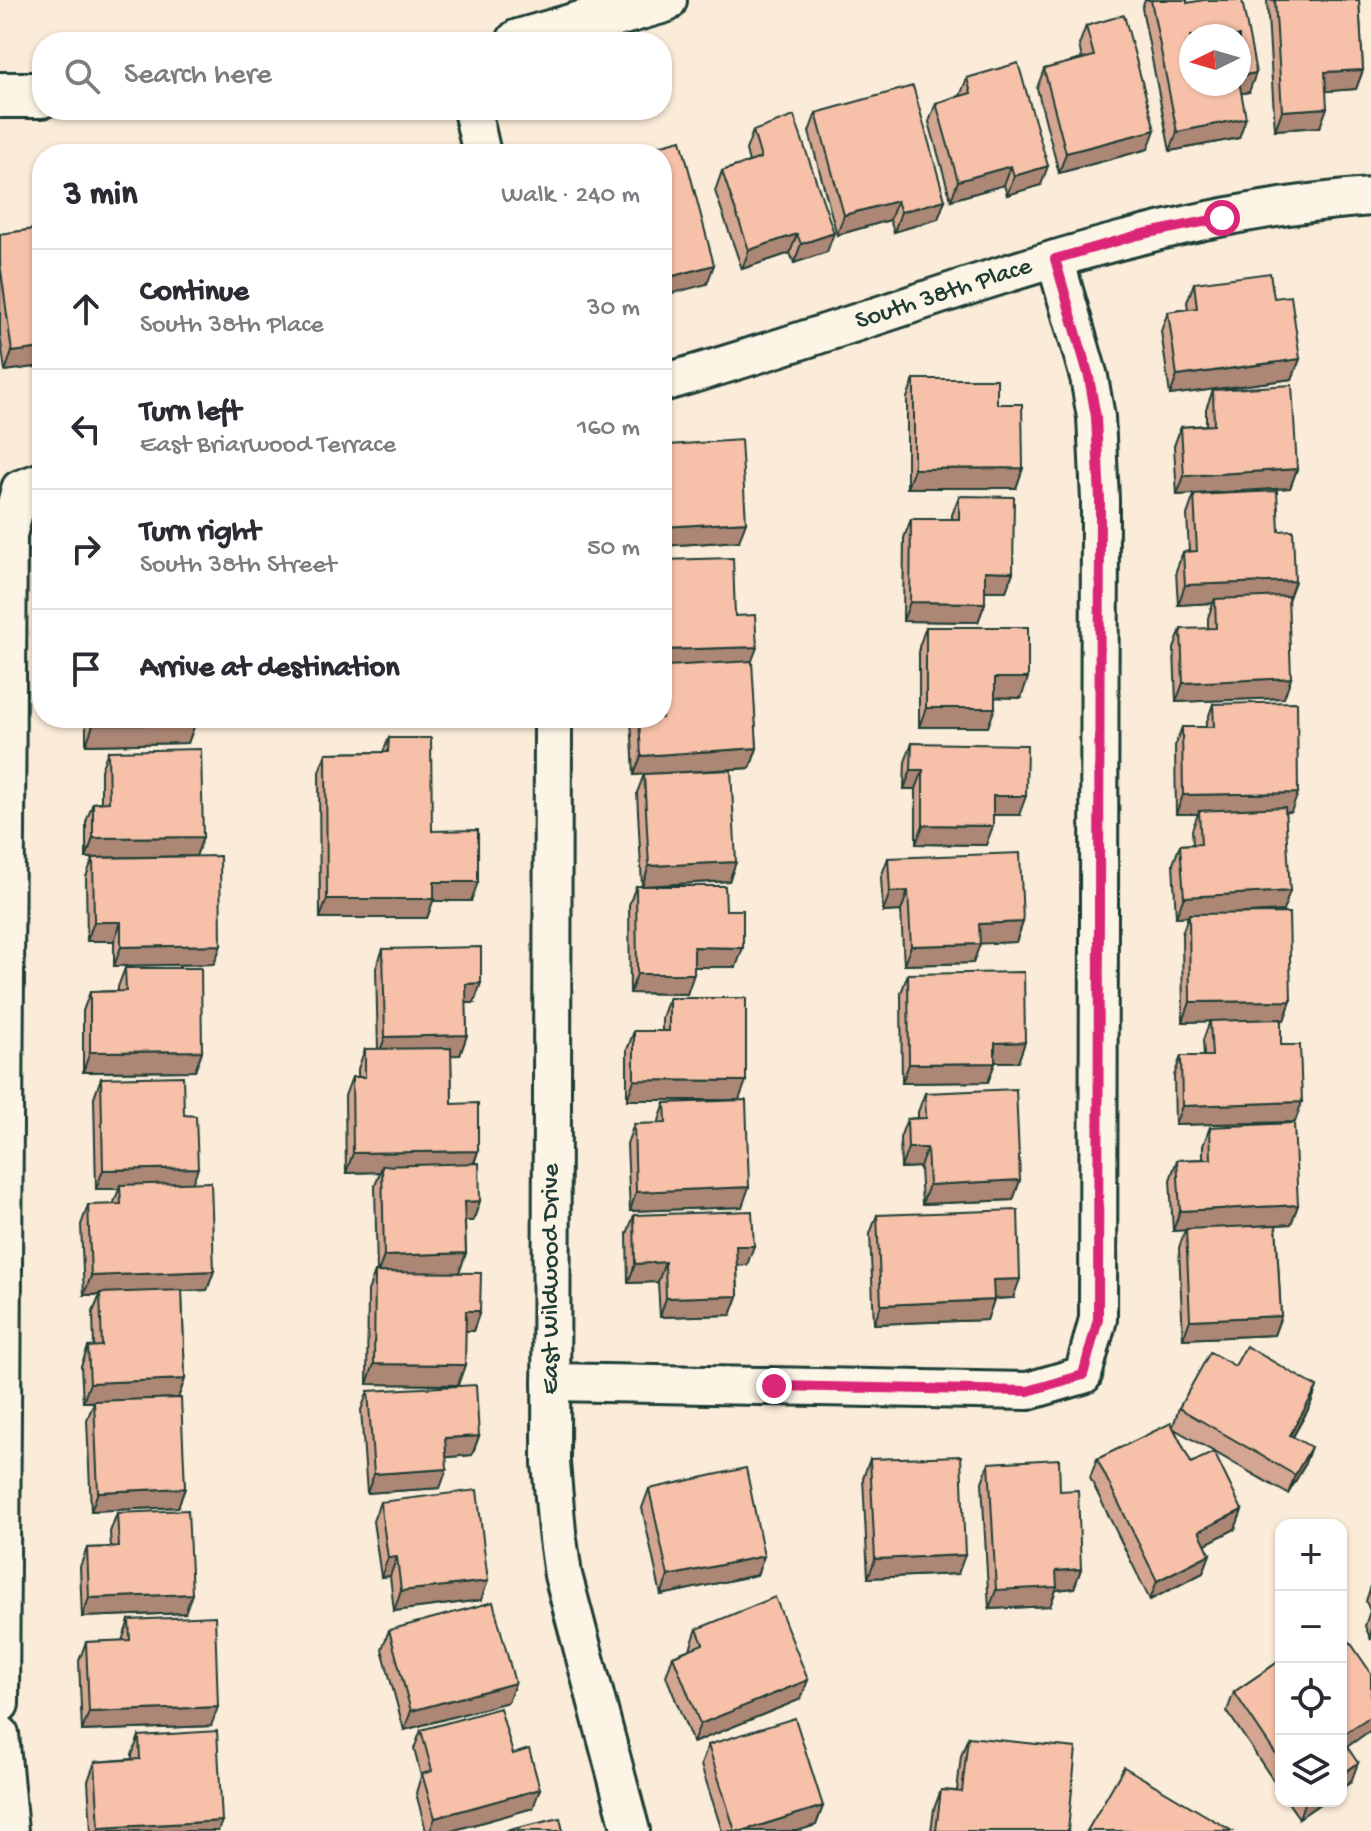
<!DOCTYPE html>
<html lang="en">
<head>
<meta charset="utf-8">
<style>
	:root { --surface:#fff; --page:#f7f7f7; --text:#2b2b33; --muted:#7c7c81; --line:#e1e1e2 }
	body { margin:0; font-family:"Gochi Hand",sans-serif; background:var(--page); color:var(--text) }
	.controls { position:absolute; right:24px; bottom:24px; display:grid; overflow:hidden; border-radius:16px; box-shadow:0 2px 6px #0004 }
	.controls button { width:72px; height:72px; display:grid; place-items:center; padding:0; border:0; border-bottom:2px solid var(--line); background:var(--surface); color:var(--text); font:40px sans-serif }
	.compass { position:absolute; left:1179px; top:24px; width:72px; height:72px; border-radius:50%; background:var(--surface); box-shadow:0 2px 6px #0004; rotate:265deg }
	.stop { position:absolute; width:24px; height:24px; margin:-18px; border:6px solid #db2777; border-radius:50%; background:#fff }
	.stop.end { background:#db2777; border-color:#fff; box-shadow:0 2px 8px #0008 }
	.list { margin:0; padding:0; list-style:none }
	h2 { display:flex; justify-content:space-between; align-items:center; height:104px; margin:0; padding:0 32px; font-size:34px }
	h2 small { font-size:26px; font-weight:400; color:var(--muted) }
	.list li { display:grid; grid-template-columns:52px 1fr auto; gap:24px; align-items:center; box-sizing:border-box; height:120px; padding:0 32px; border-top:2px solid var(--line) }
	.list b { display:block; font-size:30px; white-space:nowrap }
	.list p { margin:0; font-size:26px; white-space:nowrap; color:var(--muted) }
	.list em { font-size:26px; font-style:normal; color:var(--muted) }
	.icon { flex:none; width:44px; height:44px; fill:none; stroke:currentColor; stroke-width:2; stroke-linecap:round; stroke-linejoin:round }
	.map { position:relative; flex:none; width:1371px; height:1831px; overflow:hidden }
	.search { position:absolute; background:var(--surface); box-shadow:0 2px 6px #0004; left:32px; top:32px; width:640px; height:88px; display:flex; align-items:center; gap:20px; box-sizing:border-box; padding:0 28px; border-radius:32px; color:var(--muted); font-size:30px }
	.panel { position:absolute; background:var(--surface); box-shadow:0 2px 6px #0004; left:32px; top:144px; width:640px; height:584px; border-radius:32px }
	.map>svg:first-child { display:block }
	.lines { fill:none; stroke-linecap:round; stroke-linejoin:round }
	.street-casing { stroke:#1f3d34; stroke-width:42 }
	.secondary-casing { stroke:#1f3d34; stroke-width:50 }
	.street { stroke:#fcf5e5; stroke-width:36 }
	.secondary { stroke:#fcf5e5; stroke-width:44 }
	.wall { fill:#d4a691; stroke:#1f3d34; stroke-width:2 }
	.shaded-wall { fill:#ad8776; stroke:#1f3d34; stroke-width:2 }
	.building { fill:#f7c1a9; stroke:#1f3d34; stroke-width:2 }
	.route { stroke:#db2777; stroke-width:10 }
	.labels { text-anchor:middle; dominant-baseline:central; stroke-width:6; stroke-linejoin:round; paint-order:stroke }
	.street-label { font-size:26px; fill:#1f3d34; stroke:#fcf5e5 }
</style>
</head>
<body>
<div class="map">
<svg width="1371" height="1831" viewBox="0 0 1371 1831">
	<rect width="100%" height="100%" fill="#fbebd9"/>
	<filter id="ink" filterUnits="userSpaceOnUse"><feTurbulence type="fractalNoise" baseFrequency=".0125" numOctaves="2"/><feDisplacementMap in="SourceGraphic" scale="16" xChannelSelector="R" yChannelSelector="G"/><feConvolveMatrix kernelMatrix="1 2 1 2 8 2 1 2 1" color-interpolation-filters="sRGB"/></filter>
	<g filter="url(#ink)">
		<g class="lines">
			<g class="street-casing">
				<g id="street">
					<path d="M472,110l10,44"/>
					<path d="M662,383c235,-65 463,-169 709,-186"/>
					<path d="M553,718l-2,745 6,69 6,43 68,256"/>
					<path d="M551,1382l477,9 55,-16 15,-56 2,-819 -4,-83 -7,-40 -34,-118"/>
					<path d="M0,1704l8,-1169 12,-46 22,-8"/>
					<path d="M0,1734l9,97"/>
				</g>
			</g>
			<g class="secondary-casing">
				<g id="secondary">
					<path d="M519,42l145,-42"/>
					<path d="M0,95h42"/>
				</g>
			</g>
			<use href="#street" class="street"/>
			<use href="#secondary" class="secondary"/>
		</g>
		<g class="wall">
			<path d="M1145,0h42v3l62,89 -8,1 -2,45 -69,13 -28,-143z"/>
			<path d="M1267,0h92l4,70 -7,19 -30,2 -6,36 -45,3z"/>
			<path d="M1086,26l62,123 -89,24 -22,-85 7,-19 38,-10 -3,-14z"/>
			<path d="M967,78l74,107 -34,10 -3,-10 -53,15 -22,-78 7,-19 24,-7z"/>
			<path d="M816,113l129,87 -7,19 -44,13 -4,-12 -53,15 -28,-103z"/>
			<path d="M753,131l74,121 -33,11 -4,-10 -48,16 -27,-78 7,-20 27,-9 -3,-12z"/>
			<path d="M42,228v138l-37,5 -5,-36v-101z"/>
			<path d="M1194,283l80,15 26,61 -8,20 -122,16 -9,-64 7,-19 20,-3 -1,-7z"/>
			<path d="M914,379l83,25 26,64 -7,20h-109v-90z"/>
			<path d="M1213,390l84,79 -7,19 -113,7 -3,-49 7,-19 25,-2v-16z"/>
			<path d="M669,445l70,96 -77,5v-82z"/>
			<path d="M1194,495l85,36 16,50 -7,19 -4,98 -108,4 -2,-53 7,-20h27v-11l5,-15 -35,2 -2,-34 7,-19 6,-1 -2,-36z"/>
			<path d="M959,496l54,76 -7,19h-21v12l-7,19 -75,-1 1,-83 7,-19h41v-4z"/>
			<path d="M662,560l73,56 22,31 -6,14 6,87 -7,20 -97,6 83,88 -7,19 -87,5 -5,-93 7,-19 -10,1 -3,-57h31v-38l4,-11h-4z"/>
			<path d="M926,627l95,71 -26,-1 -7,30h-69v-80z"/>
			<path d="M1213,704l78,108h-6l-2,99 -54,3 62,87 -7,19h-3v25l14,77 -120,3 -1,-49 7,-20h23l-1,-16 7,-19 -27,1 -1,-88 6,-18 -12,1 -3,-53 7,-19 13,-1 -1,-14 6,-16h-22l-1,-68 7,-19h24v-3z"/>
			<path d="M86,718h109v6l-7,19 -102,2z"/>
			<path d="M389,738l43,93 39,70h-38l-6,17h-107l-1,-146 7,-19 57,-1z"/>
			<path d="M912,743l107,72h-26l-7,30 -70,-1v-55h-12l1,-27z"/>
			<path d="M108,751l95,86 -7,19 -110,2v-36l7,-19 8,-1v-32z"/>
			<path d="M93,858l128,87 -7,19 -100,2v-25h-27l-1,-64z"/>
			<path d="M888,858l135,64 -7,20 -36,1 -7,20 -69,2 -3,-54 -18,1 -2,-35z"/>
			<path d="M636,886l90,24 10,57h-42l-7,27 -57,-1 -1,-88z"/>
			<path d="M383,949l91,54h-8l1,32 -7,20h-9l1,49 26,47 -4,13 6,37 -7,20h-8l1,32 -7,19 21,39 -7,20h-8l-7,54 -91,-1 1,-93 7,-19h2l-2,-86 5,-14 -34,1 -1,-77 7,-19h6v-8l7,-20h13l-2,-81z"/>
			<path d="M125,968l77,83 -7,20 -112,1v-61l7,-19 28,-1v-4z"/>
			<path d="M908,974l117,68 -7,20h-23l-7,20 -86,1 -1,-90z"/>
			<path d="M669,998l70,102 3,107 -112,4 -3,-67 7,-20h24l7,-21 68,-3h-106v-50l7,-19h28v-13z"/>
			<path d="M101,1078l83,37 9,68 21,88 -7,19 -25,1 3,88 -7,19 7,90 -7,19 -87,4 -4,-91 7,-18h-11l-2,-36 7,-19h6l-1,-35 7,-17h-16l-3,-70 7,-20h25l6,-16h-23l-2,-91z"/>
			<path d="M925,1093l95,87 -7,20 -91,4 -2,-37 -19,1 -1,-30 7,-19 11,-1v-6z"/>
			<path d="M1210,1127l88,78 -7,19 -15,1 5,91 -7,19 -91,4 -4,-91 6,-18 -12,1 -3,-51 7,-20 26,-1v-13z"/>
			<path d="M634,1215l113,50h-10l1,31 -7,19 -71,2 -2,-35 -30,1 -1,-49z"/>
			<path d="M877,1215l136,83 -19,1 -7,21 -113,4 -4,-90z"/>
			<path d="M368,1391l111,45 -7,19 -26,2 -6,31 -73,5 -6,-83z"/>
			<path d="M1310,1406l-17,31 11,29 -16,28 -114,-65 17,34 51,47 -7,19 -30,15 5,10 -7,19 -53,27 -60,-122 7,-19 76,-33 6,-18z"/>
			<path d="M870,1459l88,115 -90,4 -5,-100z"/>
			<path d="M989,1463l71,28 21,78 -7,19 -18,2 -6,16 -61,3 -7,-127z"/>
			<path d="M649,1489l115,67 -7,19 -96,20 -19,-87z"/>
			<path d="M380,1502l101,98 -87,11 -4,-35 -9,1 -8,-56z"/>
			<path d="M117,1513l68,100 -103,4 -2,-50 7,-19 24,-1 -1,-15z"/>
			<path d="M1371,1586v54l-6,-14 5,-15 -4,-10z"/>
			<path d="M129,1620l82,106 -129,5 -3,-70 7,-19 36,-1z"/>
			<path d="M697,1629l104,70 -108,44 -27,-67 7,-20 17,-7z"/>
			<path d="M389,1630l126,53 -7,19 -104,28 -22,-81z"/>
			<path d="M1281,1660v132l-54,-81 7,-19z"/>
			<path d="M421,1730l92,24 20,54 -82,23h-25l-10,-38 5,-17 -7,-27z"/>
			<path d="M139,1736l79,95h-127l-3,-50 7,-19 37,-3v-4z"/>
			<path d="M968,1737l100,94h-137l3,-22 7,-19 16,1 4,-35z"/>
			<path d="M708,1745l115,61 -7,19 -19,6h-75l-21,-66z"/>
			<path d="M1287,1801h37l-25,17z"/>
		</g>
		<g class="shaded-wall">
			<path d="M1363,70l-7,19 -38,3 7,-20z"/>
			<path d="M1256,73l-7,19 -18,3 8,-11v-8z"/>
			<path d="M1327,108l-7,19 -45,3 7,-19z"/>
			<path d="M1246,118l-7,20 -69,13 7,-19z"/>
			<path d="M1155,130l-7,19 -89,24 7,-20z"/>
			<path d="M1011,166l-7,19 -53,15 7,-19z"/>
			<path d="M1048,166l-7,19 -34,10 7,-19z"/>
			<path d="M945,200l-7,19 -44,13 7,-20z"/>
			<path d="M897,201l-7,19 -53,15 7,-20z"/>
			<path d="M834,233l-7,19 -33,11 7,-19z"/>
			<path d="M797,234l-7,19 -48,16 7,-19z"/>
			<path d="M714,265l-7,19 -45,12v-17z"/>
			<path d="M42,348v18l-37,5 7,-19z"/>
			<path d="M1300,359l-8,20 -122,16 7,-19z"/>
			<path d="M1023,468l-7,20h-109l7,-19z"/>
			<path d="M1297,469l-7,19 -113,7 7,-19z"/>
			<path d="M746,522l-7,19 -77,5v-19z"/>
			<path d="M985,571l28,1 -7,19h-28z"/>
			<path d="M1295,581l-7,19 -73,-1 -2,4 -35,2 7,-20z"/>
			<path d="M910,602l75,1 -7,19 -75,-1z"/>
			<path d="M757,647l-7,19h-83l-1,3h-4v-19z"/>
			<path d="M995,678h33l-7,20 -33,-1z"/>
			<path d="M1291,678l-7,20 -108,4 7,-19z"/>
			<path d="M926,708h69l-7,19h-69z"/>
			<path d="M330,718h98l-1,3 -100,3z"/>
			<path d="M195,724l-7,19 -102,2 7,-20z"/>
			<path d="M757,748l-7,20 -116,7 7,-19z"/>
			<path d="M911,770h12l-7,19h-12z"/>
			<path d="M1298,793l-7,19 -92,2v-3l-1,3h-22l7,-19z"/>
			<path d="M993,796h33l-7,19h-33z"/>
			<path d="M923,825l70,1 -7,19 -70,-1z"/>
			<path d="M203,837l-7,19 -110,2 7,-20z"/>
			<path d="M736,862l-7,19 -87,5 7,-20z"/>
			<path d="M434,882h44l-7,19h-38l-6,17h-107l7,-19z"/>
			<path d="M908,891l-7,20 -18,1 7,-20z"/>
			<path d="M1290,891l-7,20 -107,6 8,-20z"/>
			<path d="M94,922h27l-7,19h-27z"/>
			<path d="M1023,922l-7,20 -44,2 7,-20z"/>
			<path d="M980,944l-7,19 -69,2 7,-19z"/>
			<path d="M221,945l-7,19 -100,2 7,-19z"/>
			<path d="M694,947l49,1 -7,19h-49z"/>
			<path d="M637,974h57l-7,20 -57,-1z"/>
			<path d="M481,983l-7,20h-15l7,-19z"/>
			<path d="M1291,1001l-7,19 -101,2 7,-20z"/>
			<path d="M467,1035l-7,20 -82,2 7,-20z"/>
			<path d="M1025,1042l-7,20h-30l7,-19z"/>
			<path d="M202,1051l-7,20 -112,1 7,-20z"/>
			<path d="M995,1063l-7,19 -86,1 7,-19z"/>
			<path d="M634,1080l112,1 -7,19h-112z"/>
			<path d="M1302,1102l-7,20 -120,3 7,-19z"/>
			<path d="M908,1148h19l-7,19 -19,1z"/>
			<path d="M478,1151l-7,20 -89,-5 -2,6 -34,1 7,-20z"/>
			<path d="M198,1168l-7,19 -71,-2 -1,4h-23l7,-19z"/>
			<path d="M1020,1180l-7,20 -91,4 7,-19z"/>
			<path d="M749,1187l-7,20 -112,4 6,-19z"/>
			<path d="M480,1201l-7,20h-16l7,-19z"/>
			<path d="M1298,1205l-7,19 -118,7 7,-20z"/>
			<path d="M736,1246h18l-7,19 -18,1z"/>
			<path d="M466,1253l-7,20 -82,2 7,-19z"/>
			<path d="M665,1262l-7,20 -30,1 7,-19z"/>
			<path d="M214,1271l-7,19 -123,5 7,-19z"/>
			<path d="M1020,1279l-7,19 -27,1 7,-19z"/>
			<path d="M738,1296l-7,19 -71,2 6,-19z"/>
			<path d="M994,1300l-7,20 -113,4 7,-19z"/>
			<path d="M466,1311h14l-7,20h-14z"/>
			<path d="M1281,1316l-7,19 -91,4 7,-19z"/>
			<path d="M374,1364l91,1 -7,20 -91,-1z"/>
			<path d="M185,1379l-7,19 -95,4 7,-19z"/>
			<path d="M1317,1387l-7,19 -27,48 7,-19z"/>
			<path d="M479,1436l-7,19 -34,3 7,-20z"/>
			<path d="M1311,1447l-7,19 -16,28 7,-19z"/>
			<path d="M447,1469l-7,19 -73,5 7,-19z"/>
			<path d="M185,1488l-7,19 -87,4 7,-19z"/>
			<path d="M1242,1510l-7,19 -43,22 7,-20z"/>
			<path d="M1210,1554l-7,19 -53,27 7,-19z"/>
			<path d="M965,1555l-7,19 -90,4 7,-19z"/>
			<path d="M764,1556l-7,19 -96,20 7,-19z"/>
			<path d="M397,1557l-7,19 -9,1 7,-19z"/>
			<path d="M1081,1569l-7,19 -18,2 -6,16 -61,3 7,-19 60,-19z"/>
			<path d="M488,1581l-7,19 -87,11 7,-20z"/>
			<path d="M192,1594l-7,19 -103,4 7,-19z"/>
			<path d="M808,1680l-7,19 -108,44 7,-19z"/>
			<path d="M515,1683l-7,19 -104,28 7,-19z"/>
			<path d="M218,1707l-7,19 -129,5 7,-19z"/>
			<path d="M1371,1716v14l-30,21v-15z"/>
			<path d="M1358,1763l-7,19 -10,7v-14z"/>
			<path d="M540,1789l-7,19 -82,23h-21l5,-13z"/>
			<path d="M1305,1801h19l-25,17z"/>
			<path d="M823,1806l-7,19 -19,6h-55z"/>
			<path d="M222,1821l-4,10h-120l1,-3z"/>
		</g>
		<g class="building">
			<path d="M1151,0h36v3l17,-3h38l14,73 -17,3v-40h-48v48h48v-3l7,37 -69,14z"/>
			<path d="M1275,0h84l4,70 -38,2 2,36 -45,3z"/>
			<path d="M1124,15l31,115 -89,23 -22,-84 50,-13 -8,-30z"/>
			<path d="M1018,63l30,103 -34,10 -3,-10 -53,15 -22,-78 35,-10 -4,-15z"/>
			<path d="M913,86l32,114 -44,12 -4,-11 -53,14 -28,-102z"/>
			<path d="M794,116l40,117 -33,11 -4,-10 -48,16 -27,-79 39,-13 -8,-27z"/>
			<path d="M681,140l33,125 -52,14v-125h-35z"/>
			<path d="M42,228v120l-30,4 -12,-89v-29z"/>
			<path d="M1270,273l4,25 17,-2 9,63 -123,17 -9,-64 29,-4 -3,-25z"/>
			<path d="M914,379h83v25h25l1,64 -109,1z"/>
			<path d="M1292,385l5,84 -113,7 -3,-49 33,-2 -1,-35z"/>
			<path d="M741,440l5,82 -84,5v-54l10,-1 -3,-27z"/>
			<path d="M1277,491l2,40 14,-1 2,51 -110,4 -2,-33 14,-1 -3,-56z"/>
			<path d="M959,496l55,1 -1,75 -28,-1v32l-75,-1 1,-83h48z"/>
			<path d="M733,558l2,58 20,-1 2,32 -95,3v-90z"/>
			<path d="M1288,596l3,82 -108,5 -2,-54 35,-1 -1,-29z"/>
			<path d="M926,627h102v51h-33v30h-69z"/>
			<path d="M752,661l5,87 -116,8 -2,-38h23v-32l6,-1 -1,-19z"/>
			<path d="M1297,702l1,91 -115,2 -1,-68h32l-1,-23z"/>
			<path d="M93,718h102v6l-102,1z"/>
			<path d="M389,738h42l1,93 46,-1v52h-44v17h-107l-1,-146 62,-1z"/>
			<path d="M912,743l115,2 -1,51h-33v30l-70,-1v-55h-12z"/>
			<path d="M201,749l2,88 -110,1v-35l16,-1 -1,-51z"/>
			<path d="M731,770l5,92 -87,4 -5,-92z"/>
			<path d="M1285,807l5,84 -106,6 -4,-52 21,-1 -2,-33z"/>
			<path d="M1020,853l3,69 -44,2 1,20 -69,2 -3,-55 -18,1 -2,-34z"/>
			<path d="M220,856l1,89 -100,2v-25h-27l-1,-64z"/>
			<path d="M636,886h89l1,24h17v38l-49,-1v27h-57z"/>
			<path d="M1289,913l2,88 -101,1 -1,-88z"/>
			<path d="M481,947v36l-15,1 1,51 -82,2 -2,-88z"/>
			<path d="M125,968h76l1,83 -112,1v-60l36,-1z"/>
			<path d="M1024,972l1,70 -30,1v20l-86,1 -1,-90z"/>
			<path d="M669,998h77v83l-112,-1v-49h35z"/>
			<path d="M1281,1019v26h19l2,57 -120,4 -1,-50h31l-2,-35z"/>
			<path d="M451,1048l1,56 26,-1v48l-125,2 -1,-76h13v-28z"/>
			<path d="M183,1076l1,39 12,1 2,52 -95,2 -2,-92z"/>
			<path d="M1016,1089l4,91 -91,5 -2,-37h-19l-1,-29 19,-1 -1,-25z"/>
			<path d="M746,1100l3,87 -113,5 -2,-68 32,-1 -1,-20z"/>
			<path d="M1294,1123l4,82 -118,6 -3,-51 34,-1 -1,-32z"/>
			<path d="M479,1163l1,38 -16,1 2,51 -82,3 -2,-90z"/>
			<path d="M211,1182l3,89 -123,5 -3,-71 33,-1 -1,-19z"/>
			<path d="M1018,1210l2,69 -27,1 1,20 -113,5 -4,-90z"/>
			<path d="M752,1211l2,35h-18l2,50 -72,2 -1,-36 -30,2 -1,-49z"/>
			<path d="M1276,1225l5,91 -91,4 -4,-91z"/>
			<path d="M375,1272l106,1 -1,38h-14l-1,54 -91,-1z"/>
			<path d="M182,1290l3,89 -95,4 -2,-36 14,-1 -2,-53z"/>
			<path d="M1246,1346l71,41 -27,48 21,12 -16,28 -116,-67 31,-56 25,14z"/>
			<path d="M476,1385l3,51 -34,2 2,31 -73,5 -6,-83z"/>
			<path d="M181,1398l4,90 -87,4 -4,-91z"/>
			<path d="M1171,1423l20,40 23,-11 28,58 -43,21 11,23 -53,27 -60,-122z"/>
			<path d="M961,1456l4,99 -90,4 -5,-100z"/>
			<path d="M1059,1459l1,32 18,-1 3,79 -25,2 1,16 -61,3 -7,-127z"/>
			<path d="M746,1468l18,88 -96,20 -19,-87z"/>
			<path d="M477,1490l11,91 -87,10 -4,-34 -9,1 -8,-56z"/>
			<path d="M188,1510l4,84 -103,4 -2,-50 32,-1 -2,-34z"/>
			<path d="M775,1597l33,83 -108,44 -27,-68 30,-12 -6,-15z"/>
			<path d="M493,1602l22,81 -104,28 -22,-81z"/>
			<path d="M215,1616l3,91 -129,5 -3,-70 44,-2 -1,-20z"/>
			<path d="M1341,1629l30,44v43l-30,20z"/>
			<path d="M1281,1660v102l-47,-70z"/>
			<path d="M500,1708l13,46 16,-5 11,40 -105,29 -13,-44 10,-3 -11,-41z"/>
			<path d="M795,1718l28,88 -81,25h-7l-27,-86z"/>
			<path d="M217,1731l5,90 -123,7 -4,-66 45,-3 -1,-23z"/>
			<path d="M968,1737l108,11 -8,83h-132l5,-41 21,2z"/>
			<path d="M1341,1738l17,25 -17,12z"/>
			<path d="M1124,1767l108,64h-145z"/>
			<path d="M560,1818l3,13h-58z"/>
		</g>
	</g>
	<g class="lines" filter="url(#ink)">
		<path class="route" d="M774,1386l254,5 55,-16 15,-56 2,-819 -4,-83 -7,-40 -34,-118 83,-24 84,-17"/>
	</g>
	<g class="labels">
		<g class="street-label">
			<text transform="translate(944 295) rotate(-18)">South 38th Place</text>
			<text transform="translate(552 1279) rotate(-90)">East Wildwood Drive</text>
		</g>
	</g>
</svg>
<div class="controls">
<button>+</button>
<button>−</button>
<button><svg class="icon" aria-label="locate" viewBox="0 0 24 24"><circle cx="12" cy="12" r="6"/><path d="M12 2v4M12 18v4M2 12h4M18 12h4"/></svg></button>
<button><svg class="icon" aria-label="layers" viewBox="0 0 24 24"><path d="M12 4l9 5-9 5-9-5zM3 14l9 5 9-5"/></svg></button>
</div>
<svg class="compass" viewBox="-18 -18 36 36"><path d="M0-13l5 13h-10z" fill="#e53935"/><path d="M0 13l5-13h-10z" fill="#7c7c81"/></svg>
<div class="stop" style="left:1222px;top:218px"></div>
<div class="stop end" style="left:774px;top:1386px"></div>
<div class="search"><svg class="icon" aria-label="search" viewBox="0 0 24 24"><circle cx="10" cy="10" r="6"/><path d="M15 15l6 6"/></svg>Search here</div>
<section class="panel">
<h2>3 min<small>Walk · 240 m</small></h2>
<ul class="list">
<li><svg class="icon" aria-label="ahead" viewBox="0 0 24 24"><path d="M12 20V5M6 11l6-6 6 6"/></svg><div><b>Continue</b><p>South 38th Place</p></div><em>30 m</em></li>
<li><svg class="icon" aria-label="left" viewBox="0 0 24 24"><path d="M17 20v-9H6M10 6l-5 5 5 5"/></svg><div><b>Turn left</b><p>East Briarwood Terrace</p></div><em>160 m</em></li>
<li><svg class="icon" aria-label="right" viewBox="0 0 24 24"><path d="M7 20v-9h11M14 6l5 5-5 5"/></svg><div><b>Turn right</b><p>South 38th Street</p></div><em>50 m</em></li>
<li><svg class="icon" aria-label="arrive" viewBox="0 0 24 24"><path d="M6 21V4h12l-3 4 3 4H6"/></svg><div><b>Arrive at destination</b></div></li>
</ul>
</section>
</div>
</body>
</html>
